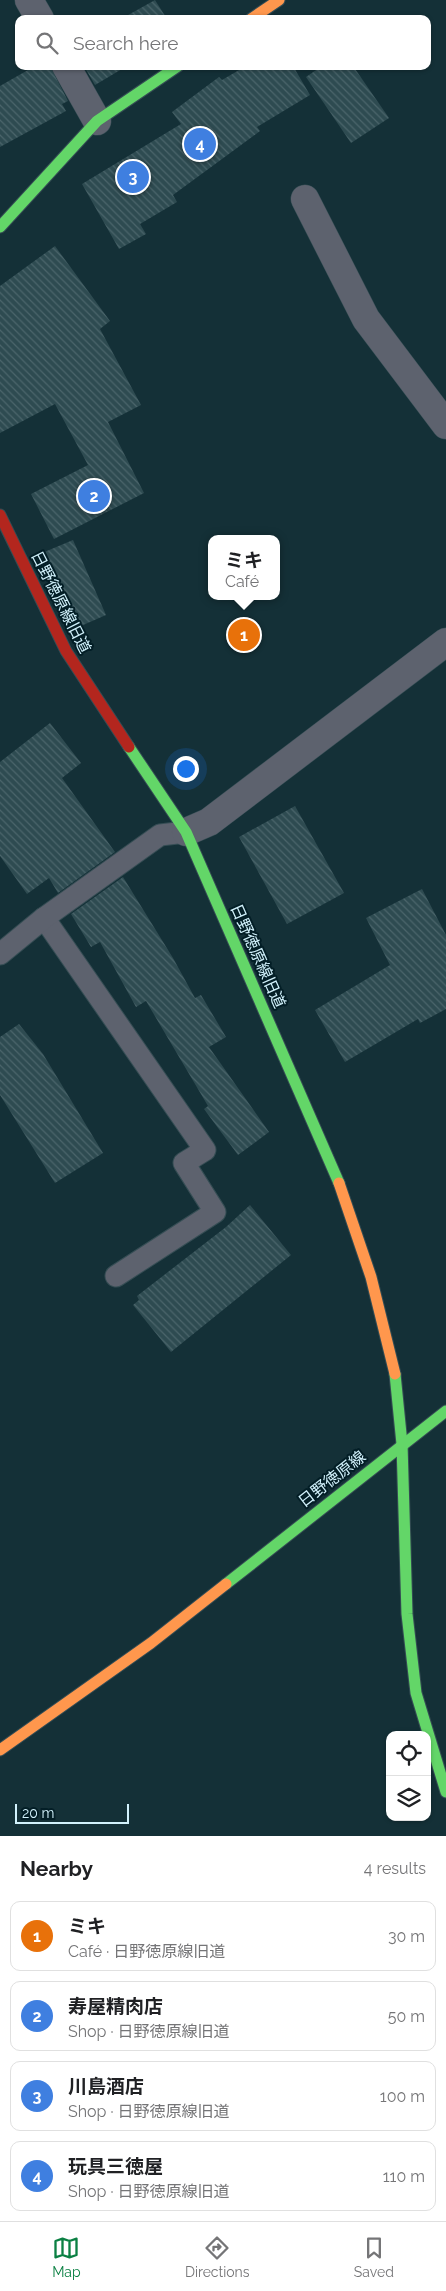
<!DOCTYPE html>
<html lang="en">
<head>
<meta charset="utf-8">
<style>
	:root { --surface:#fff; --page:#f2f2f2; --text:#202124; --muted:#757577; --line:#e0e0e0; --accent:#0b8043 }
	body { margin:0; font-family:Raleway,"Noto Sans JP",sans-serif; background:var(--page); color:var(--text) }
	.controls { position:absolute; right:15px; bottom:15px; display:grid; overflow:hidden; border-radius:10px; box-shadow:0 1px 4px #0004 }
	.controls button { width:45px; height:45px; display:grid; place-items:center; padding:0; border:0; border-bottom:1px solid var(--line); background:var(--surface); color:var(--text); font:25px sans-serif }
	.scale { position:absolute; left:15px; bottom:12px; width:114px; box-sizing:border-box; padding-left:5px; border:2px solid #d2f2fc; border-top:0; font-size:14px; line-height:18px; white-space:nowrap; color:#d2f2fc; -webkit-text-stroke:4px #031e26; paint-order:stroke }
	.you { position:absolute; left:185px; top:768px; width:18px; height:18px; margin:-12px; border:4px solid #fff; border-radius:50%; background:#1a73e8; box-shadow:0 0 0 8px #1a73e833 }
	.badge { display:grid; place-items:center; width:32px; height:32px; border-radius:50%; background:var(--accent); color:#fff; font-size:16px; font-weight:700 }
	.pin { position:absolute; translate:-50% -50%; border:2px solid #fff; box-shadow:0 1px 5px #0006 }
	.popup { position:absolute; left:208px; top:535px; width:72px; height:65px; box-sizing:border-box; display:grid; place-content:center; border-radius:10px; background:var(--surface); filter:drop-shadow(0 1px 4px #0005); font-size:16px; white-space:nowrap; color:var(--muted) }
	.popup b { font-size:19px; color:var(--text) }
	.popup::after { content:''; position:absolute; left:50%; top:100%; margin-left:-10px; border:10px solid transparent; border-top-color:var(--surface) }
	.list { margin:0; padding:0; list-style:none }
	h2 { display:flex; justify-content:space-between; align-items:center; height:65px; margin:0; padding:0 20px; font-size:21px }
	h2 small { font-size:16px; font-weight:400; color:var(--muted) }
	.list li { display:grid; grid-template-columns:32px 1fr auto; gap:15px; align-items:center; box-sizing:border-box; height:70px; margin:0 10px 10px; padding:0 10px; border:1px solid var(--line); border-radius:10px }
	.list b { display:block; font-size:19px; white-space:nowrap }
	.list p { margin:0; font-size:16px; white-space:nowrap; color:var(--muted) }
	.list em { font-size:16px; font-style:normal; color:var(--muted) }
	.icon { flex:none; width:28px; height:28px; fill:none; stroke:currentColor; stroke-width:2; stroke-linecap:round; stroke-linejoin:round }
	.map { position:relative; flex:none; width:446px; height:1836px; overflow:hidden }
	.search { position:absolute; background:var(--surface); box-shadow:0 1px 4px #0004; left:15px; right:15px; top:15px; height:55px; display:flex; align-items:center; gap:12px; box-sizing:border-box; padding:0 18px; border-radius:10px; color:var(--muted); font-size:19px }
	.sheet { height:385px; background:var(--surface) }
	nav { display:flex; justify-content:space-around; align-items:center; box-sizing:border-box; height:70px; border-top:1px solid var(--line); background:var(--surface); font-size:14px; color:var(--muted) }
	nav a { display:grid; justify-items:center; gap:2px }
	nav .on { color:var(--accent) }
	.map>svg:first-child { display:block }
	.building { fill:url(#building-back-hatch) }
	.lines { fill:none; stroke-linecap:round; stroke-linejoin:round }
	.lane-casing { stroke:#354d54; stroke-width:23 }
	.street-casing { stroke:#354d54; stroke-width:29 }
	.fast-casing { stroke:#354d54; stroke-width:13 }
	.slow-casing { stroke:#354d54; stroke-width:13 }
	.jam-casing { stroke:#354d54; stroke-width:13 }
	.lane { stroke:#5d626e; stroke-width:21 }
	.street { stroke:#5d626e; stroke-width:28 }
	.fast { stroke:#63d668; stroke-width:11 }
	.slow { stroke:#ff974d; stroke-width:11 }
	.jam { stroke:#b3261e; stroke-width:11 }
	.labels { text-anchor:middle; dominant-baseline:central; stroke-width:4; stroke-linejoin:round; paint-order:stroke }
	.street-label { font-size:16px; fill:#d2f2fc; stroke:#031e26 }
</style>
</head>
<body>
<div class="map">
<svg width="446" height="1836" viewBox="0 0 446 1836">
	<defs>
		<pattern id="building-back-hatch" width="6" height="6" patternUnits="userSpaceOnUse" patternTransform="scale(1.25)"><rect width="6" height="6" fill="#2e4b51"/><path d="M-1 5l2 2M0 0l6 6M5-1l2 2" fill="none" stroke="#4b656b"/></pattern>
	</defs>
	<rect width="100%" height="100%" fill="#143037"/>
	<g class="building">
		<path d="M155,0l12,19h-46z"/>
		<path d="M35,66h15l18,35 -6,3 4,7 -66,36v-61z"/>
		<path d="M84,66h43l-32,19z"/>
		<path d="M246,66h47l17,29 -53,32 3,4 -87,64 4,7 -37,22 6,10 -27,15 -37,-65 99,-60 -9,-12 47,-35 3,3z"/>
		<path d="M322,66h31l36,52 -38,25 -45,-66z"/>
		<path d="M55,246l55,75 -10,8 41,76 -33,17 36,71 -90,46 -23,-45 57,-29 -33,-61 -55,29v-147z"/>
		<path d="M73,540l33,75 -32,14 -32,-76z"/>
		<path d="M50,723l31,40 -19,15 53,74 -57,41 -9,-15 -22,16 -27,-38v-94z"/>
		<path d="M295,806l49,87 -57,31 -48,-87z"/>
		<path d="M123,877l50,81 22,40 6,-3 25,42 -17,10 60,85 -31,23 -34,-46 4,-3 -62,-105 -10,6 -36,-65 -9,5 -20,-33z"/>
		<path d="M422,889l24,46v74l-26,14 -2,-4 -73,43 -30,-52 75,-45 -24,-47z"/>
		<path d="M19,1024l24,30 60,99 -48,30 -55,-88v-58z"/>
		<path d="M250,1205l41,50 -120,97 -38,-47 6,-5 -2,-4 89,-69z"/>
	</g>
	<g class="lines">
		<g class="lane-casing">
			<g id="lane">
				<path d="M44,918l161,232 -21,13 31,49 -99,64"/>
				<path d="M0,954l44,-36 116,-83 26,-3"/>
			</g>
		</g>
		<g class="street-casing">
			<g id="street">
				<path d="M29,0l11,19"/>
				<path d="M66,66l31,55"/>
				<path d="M305,199l61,120 80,106"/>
				<path d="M186,832l23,-10 237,-180"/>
			</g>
		</g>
		<g class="fast-casing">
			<g id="fast">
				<path d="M0,227l97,-106 81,-55"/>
				<path d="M129,747l57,85 153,351"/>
				<path d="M395,1374l7,70 5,170 9,79 30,99"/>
				<path d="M226,1584l220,-173"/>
			</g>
		</g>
		<g class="slow-casing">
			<g id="slow">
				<path d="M251,19l28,-19"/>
				<path d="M339,1183l32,94 24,97"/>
				<path d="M0,1750l151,-107 75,-59"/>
			</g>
		</g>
		<g class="jam-casing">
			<path id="jam" d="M0,515l66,136 63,96"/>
		</g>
		<use href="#lane" class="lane"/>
		<use href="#street" class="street"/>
		<use href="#fast" class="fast"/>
		<use href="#slow" class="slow"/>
		<use href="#jam" class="jam"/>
	</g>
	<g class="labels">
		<g class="street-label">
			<text transform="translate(61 602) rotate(63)">日野徳原線旧道</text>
			<text transform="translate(258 956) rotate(66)">日野徳原線旧道</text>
			<text transform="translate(332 1479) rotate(-38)">日野徳原線</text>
		</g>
	</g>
</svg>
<div class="controls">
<button><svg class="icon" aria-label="locate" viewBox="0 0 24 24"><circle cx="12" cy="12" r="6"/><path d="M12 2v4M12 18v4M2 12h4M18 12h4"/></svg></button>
<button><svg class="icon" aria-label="layers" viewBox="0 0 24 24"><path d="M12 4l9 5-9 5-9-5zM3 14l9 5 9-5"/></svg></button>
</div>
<div class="scale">20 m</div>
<div class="you"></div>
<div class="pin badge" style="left:244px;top:635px;background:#e8710a">1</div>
<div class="popup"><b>ミキ</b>Café</div>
<div class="pin badge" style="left:94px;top:496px;background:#3f7fe0">2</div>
<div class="pin badge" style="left:133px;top:177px;background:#3f7fe0">3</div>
<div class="pin badge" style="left:200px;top:144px;background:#3f7fe0">4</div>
<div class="search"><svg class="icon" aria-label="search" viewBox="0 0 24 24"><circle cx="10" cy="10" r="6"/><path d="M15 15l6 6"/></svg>Search here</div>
</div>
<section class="sheet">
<h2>Nearby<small>4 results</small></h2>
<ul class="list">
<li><span class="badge" style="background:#e8710a">1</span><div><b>ミキ</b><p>Café · 日野徳原線旧道</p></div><em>30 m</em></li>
<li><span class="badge" style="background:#3f7fe0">2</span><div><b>寿屋精肉店</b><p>Shop · 日野徳原線旧道</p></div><em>50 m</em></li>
<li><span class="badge" style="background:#3f7fe0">3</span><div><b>川島酒店</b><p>Shop · 日野徳原線旧道</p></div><em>100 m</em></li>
<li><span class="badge" style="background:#3f7fe0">4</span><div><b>玩具三徳屋</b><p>Shop · 日野徳原線旧道</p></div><em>110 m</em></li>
</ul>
</section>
<nav>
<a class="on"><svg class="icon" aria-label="map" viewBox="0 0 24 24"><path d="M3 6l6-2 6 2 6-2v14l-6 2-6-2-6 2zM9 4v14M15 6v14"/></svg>Map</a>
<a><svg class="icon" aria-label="directions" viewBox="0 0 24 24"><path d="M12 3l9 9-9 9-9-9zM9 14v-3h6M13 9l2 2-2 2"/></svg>Directions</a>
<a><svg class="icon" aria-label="saved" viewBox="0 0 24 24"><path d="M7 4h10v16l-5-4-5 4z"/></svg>Saved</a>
</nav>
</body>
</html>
